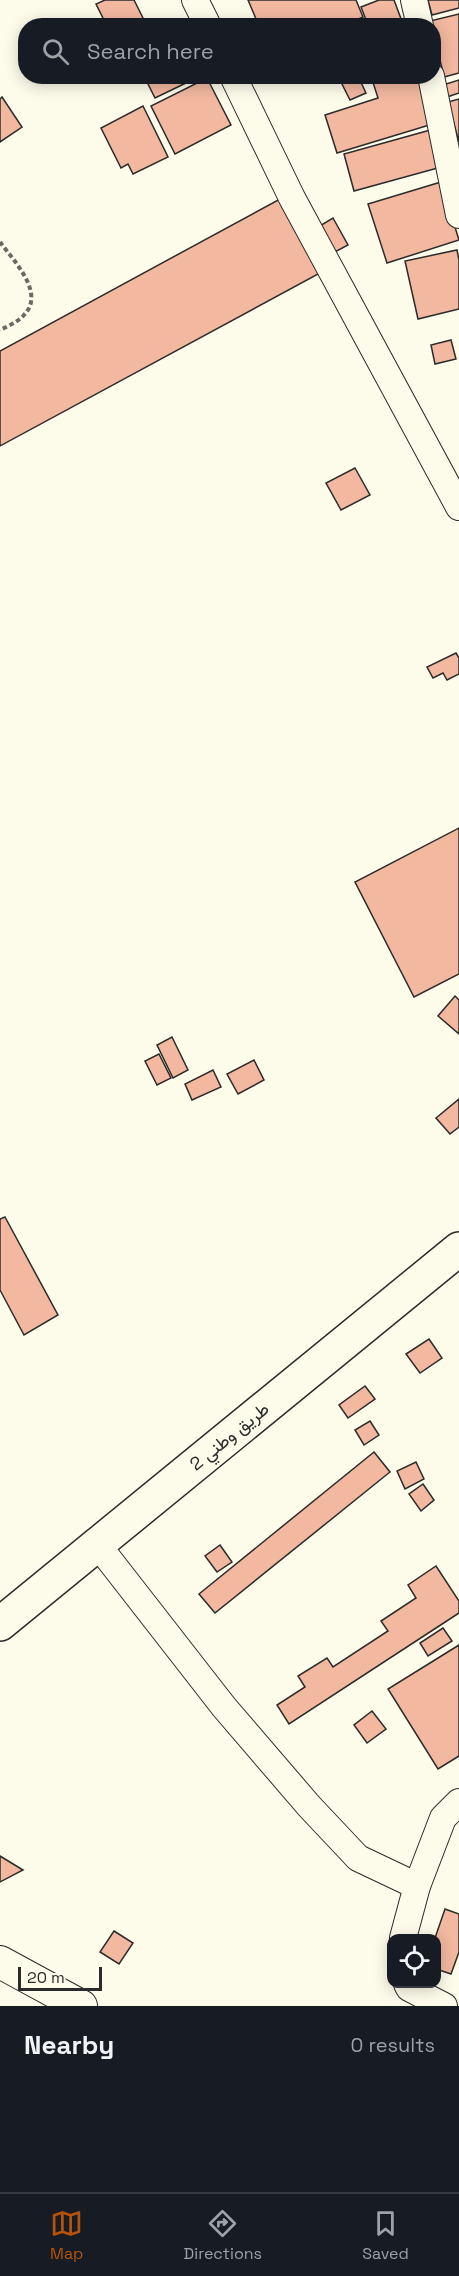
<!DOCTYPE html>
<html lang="en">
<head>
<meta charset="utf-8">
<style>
	:root { --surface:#171b24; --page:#242831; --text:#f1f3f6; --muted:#9ea1a6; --line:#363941; --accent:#b45309 }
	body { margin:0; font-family:"Space Grotesk",Vazirmatn,sans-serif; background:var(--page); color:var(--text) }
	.controls { position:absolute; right:18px; bottom:18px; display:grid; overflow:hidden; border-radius:12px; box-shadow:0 3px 15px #0003 }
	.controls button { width:54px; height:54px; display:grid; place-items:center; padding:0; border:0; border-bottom:2px solid var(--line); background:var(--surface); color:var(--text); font:30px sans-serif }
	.scale { position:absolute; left:18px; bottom:15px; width:84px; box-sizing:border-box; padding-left:6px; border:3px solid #2b2b2b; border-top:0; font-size:16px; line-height:21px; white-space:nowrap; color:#2b2b2b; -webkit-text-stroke:4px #fdfbea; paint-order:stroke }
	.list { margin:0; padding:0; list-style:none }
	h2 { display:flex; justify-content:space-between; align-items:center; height:78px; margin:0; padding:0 24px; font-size:26px }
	h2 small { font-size:20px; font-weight:400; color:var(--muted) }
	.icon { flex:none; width:33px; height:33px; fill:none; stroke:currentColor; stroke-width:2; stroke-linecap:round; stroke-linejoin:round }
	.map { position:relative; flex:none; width:459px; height:2006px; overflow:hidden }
	.search { position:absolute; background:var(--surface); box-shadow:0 3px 15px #0003; left:18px; right:18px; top:18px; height:66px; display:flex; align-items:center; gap:15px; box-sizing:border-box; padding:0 21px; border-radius:24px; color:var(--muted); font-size:22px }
	.sheet { height:186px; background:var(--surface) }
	nav { display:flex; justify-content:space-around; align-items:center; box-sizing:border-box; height:84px; border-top:2px solid var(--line); background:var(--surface); font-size:16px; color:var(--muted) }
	nav a { display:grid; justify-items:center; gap:3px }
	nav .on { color:var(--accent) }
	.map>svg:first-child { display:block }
	.building { fill:#f2b8a0; stroke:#2b2b2b; stroke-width:1.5 }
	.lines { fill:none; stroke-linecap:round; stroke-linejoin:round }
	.minor-casing { stroke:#2b2b2b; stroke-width:28 }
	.tertiary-casing { stroke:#2b2b2b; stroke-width:34 }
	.trunk-casing { stroke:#2b2b2b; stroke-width:36 }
	.path { stroke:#6a6964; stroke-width:4; stroke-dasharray:4.5 3; stroke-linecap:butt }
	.minor { stroke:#fdfbea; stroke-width:26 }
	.tertiary { stroke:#fdfbea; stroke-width:32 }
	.trunk { stroke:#fdfbea; stroke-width:33 }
	.labels { text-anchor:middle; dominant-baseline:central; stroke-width:4.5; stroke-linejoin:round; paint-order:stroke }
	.street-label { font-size:18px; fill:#2b2b2b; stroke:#fdfbea }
</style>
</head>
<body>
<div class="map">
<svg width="459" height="2006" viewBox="0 0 459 2006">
	<rect width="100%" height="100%" fill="#fdfbea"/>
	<g class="building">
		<path d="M105,0h29l13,26h-40l-11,-22z"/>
		<path d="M248,0h108l7,17 -20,9h-84z"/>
		<path d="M379,0h15l9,24 -5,2h-35l-2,-5 5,-1 -5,-13z"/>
		<path d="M428,0h31v8l-27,7z"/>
		<path d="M459,14v59l-15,4 -10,-42v-9h-3l-1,-5z"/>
		<path d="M144,76h42l2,6 -33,16z"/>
		<path d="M338,76h20l8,17 -16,7z"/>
		<path d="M371,76h50l15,47 -99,30 -12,-38 53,-17z"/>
		<path d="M207,78l24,47 -56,29 -24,-48z"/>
		<path d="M459,80v13l-12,4 -4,-12z"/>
		<path d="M2,97l20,30 -22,15v-43z"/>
		<path d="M459,99v43l-11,-40z"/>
		<path d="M143,106l25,51 -35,17 -5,-10 -7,4 -20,-40z"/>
		<path d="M434,129l11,37 -91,25 -10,-37z"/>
		<path d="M441,182l18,58 -72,23 -19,-59z"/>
		<path d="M280,199l40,74 -320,173v-95z"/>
		<path d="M333,218l15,27 -15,8 -15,-26z"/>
		<path d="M457,250l2,10v49l-41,10 -13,-58z"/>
		<path d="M451,340l5,19 -21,5 -4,-19z"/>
		<path d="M355,468l15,27 -29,15 -15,-27z"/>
		<path d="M456,653l3,5v16l-12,6 -4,-7 -10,5 -6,-11z"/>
		<path d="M459,828v146l-45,23 -59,-115z"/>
		<path d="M455,996l4,4v34l-21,-18z"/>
		<path d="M172,1037l16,33 -15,8 -16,-33z"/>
		<path d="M159,1054l12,24 -14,7 -12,-24z"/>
		<path d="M254,1060l10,20 -26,14 -11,-20z"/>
		<path d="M213,1070l8,17 -29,13 -7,-16z"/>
		<path d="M459,1099v28l-9,7 -14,-16z"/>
		<path d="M5,1217l53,98 -34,20 -24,-45v-71z"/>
		<path d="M429,1339l13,19 -22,15 -14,-19z"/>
		<path d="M365,1386l10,13 -27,19 -9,-13z"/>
		<path d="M370,1421l9,14 -15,10 -9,-15z"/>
		<path d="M374,1452l16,20 -175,141 -16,-19z"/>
		<path d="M416,1462l8,17 -19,10 -8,-18z"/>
		<path d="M423,1484l11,16 -13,11 -12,-17z"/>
		<path d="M220,1545l12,17 -15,10 -12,-16z"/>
		<path d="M436,1566l23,35v12l-170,111 -12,-19 28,-18 -7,-11 29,-18 6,9 55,-36 -7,-10 35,-23 -8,-13z"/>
		<path d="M443,1628l9,13 -24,15 -8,-13z"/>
		<path d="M459,1645v111l-21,13 -50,-80z"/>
		<path d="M372,1711l14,18 -19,14 -13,-18z"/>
		<path d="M0,1856l23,14 -23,12z"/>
		<path d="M445,1909l14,5v38l-8,22 -15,-5 -1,-31z"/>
		<path d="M114,1931l19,12 -14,21 -19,-12z"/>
	</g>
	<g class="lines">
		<g class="minor-casing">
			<g id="minor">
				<path d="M195,0l13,26"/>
				<path d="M414,0l6,26"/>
				<path d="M233,76l59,122 167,309"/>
				<path d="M431,76l28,139"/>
				<path d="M97,1544l127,163 85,99 49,52 59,28"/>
				<path d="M403,1938l14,-52 26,-68 16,-16"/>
				<path d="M407,1984l2,4 35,18"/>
			</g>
		</g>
		<g class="tertiary-casing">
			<path id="tertiary" d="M0,1962l81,44"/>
		</g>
		<g class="trunk-casing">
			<path id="trunk" d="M0,1624l459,-375"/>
		</g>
		<path class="path" d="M0,242c13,18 46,51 24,73 -6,7 -16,11 -24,15"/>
		<use href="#minor" class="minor"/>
		<use href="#tertiary" class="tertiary"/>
		<use href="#trunk" class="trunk"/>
	</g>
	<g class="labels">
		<g class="street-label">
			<text transform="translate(229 1436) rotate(-39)">طريق وطني 2</text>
		</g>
	</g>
</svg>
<div class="controls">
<button><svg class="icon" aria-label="locate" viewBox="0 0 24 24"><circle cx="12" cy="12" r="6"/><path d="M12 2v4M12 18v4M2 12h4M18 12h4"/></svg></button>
</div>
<div class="scale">20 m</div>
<div class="search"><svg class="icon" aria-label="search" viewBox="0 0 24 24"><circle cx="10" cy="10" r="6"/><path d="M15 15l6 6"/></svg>Search here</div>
</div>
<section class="sheet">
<h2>Nearby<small>0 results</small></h2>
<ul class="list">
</ul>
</section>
<nav>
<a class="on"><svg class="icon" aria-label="map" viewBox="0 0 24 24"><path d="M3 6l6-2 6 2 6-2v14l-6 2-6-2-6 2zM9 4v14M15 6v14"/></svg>Map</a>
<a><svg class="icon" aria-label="directions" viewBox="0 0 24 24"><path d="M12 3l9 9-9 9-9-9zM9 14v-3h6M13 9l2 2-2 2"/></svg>Directions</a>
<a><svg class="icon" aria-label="saved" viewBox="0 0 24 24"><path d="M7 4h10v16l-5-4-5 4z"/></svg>Saved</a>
</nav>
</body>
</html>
